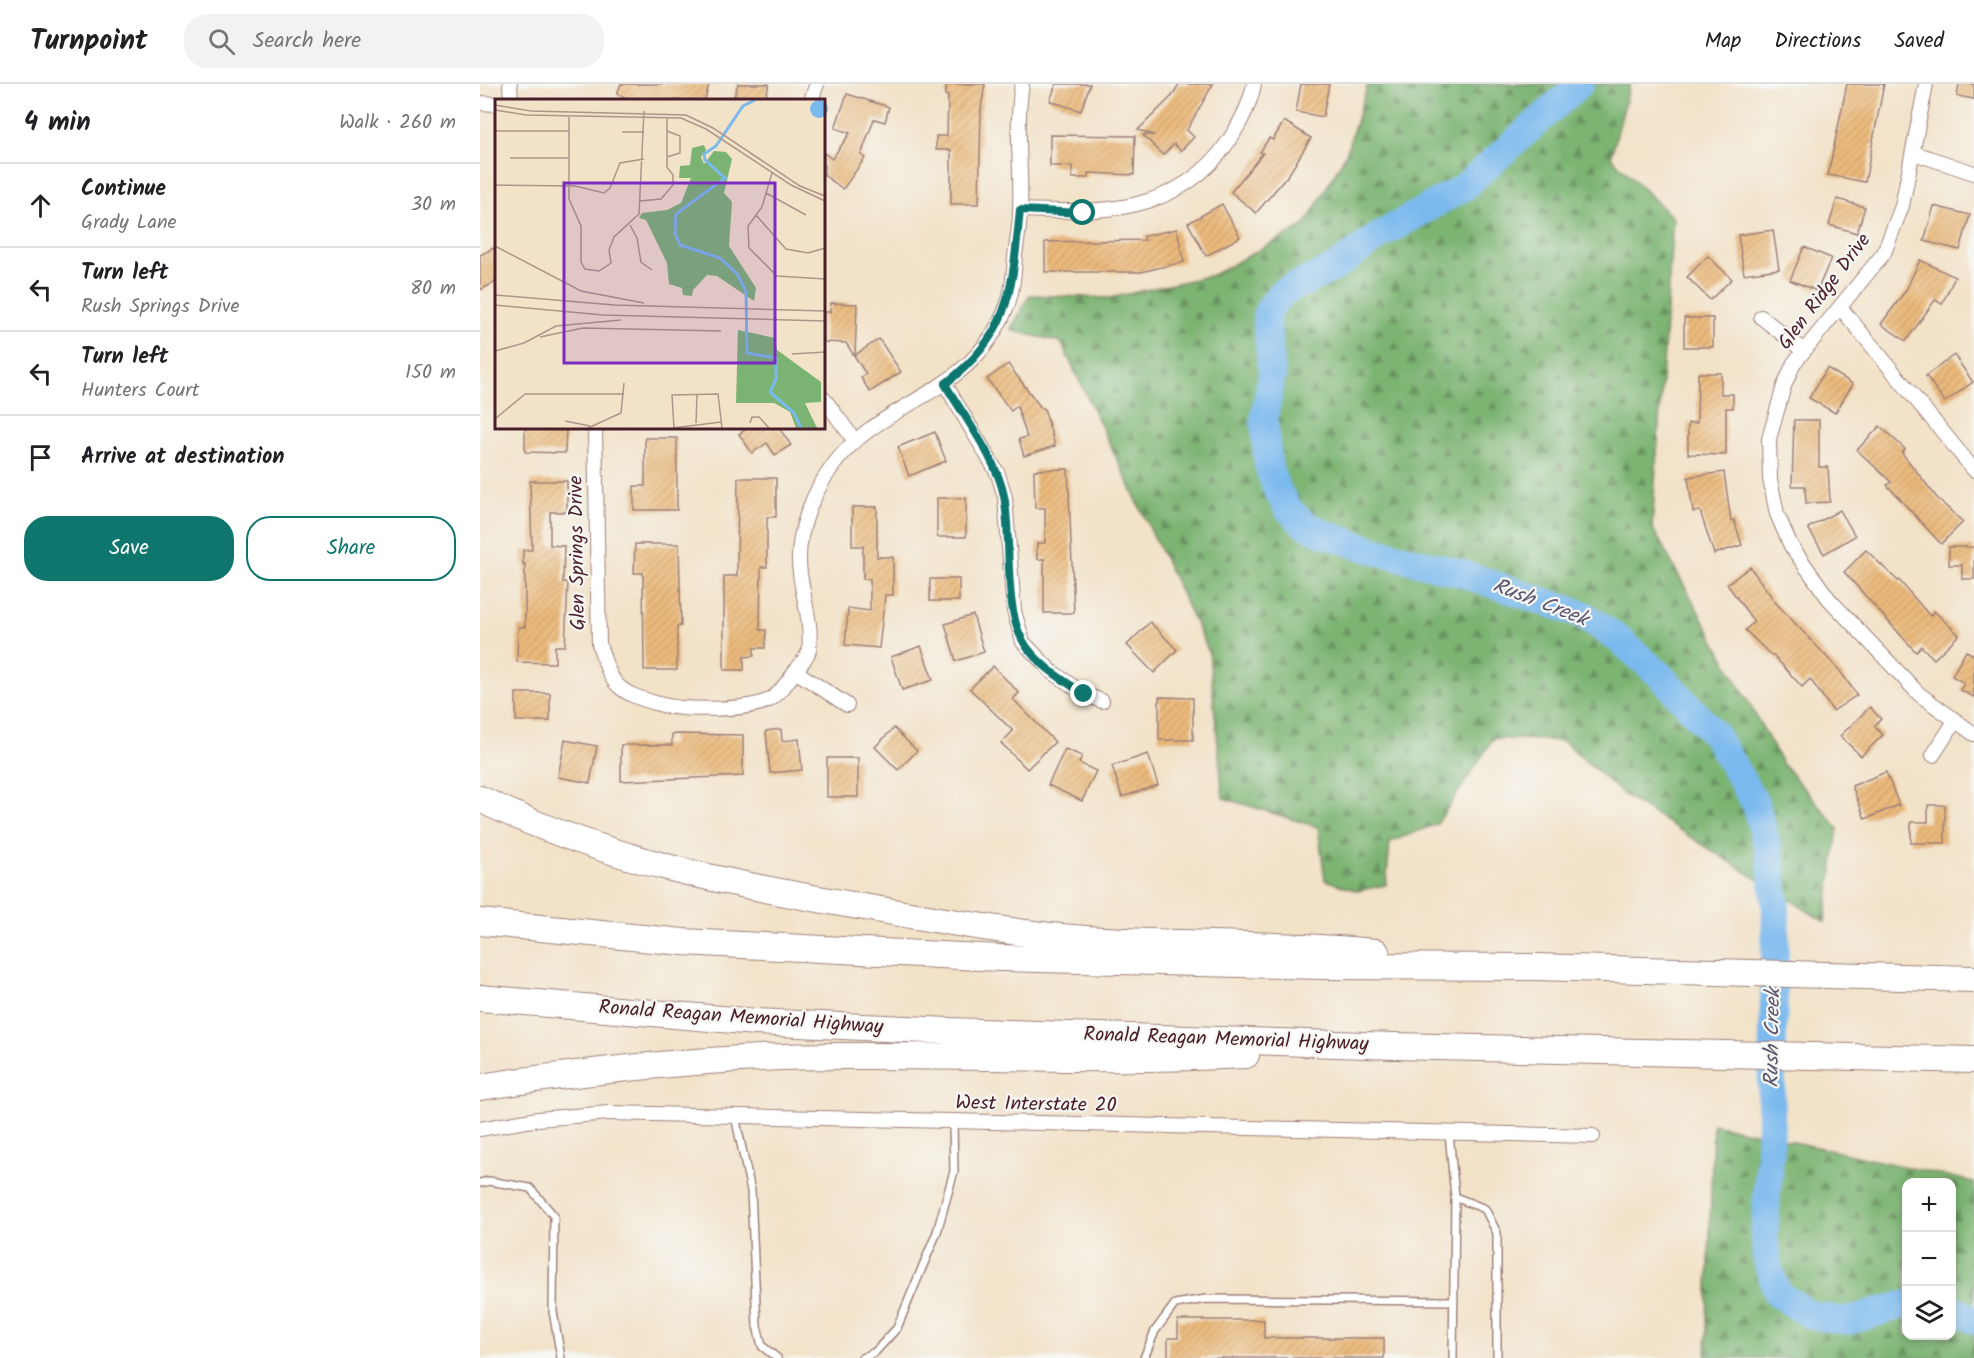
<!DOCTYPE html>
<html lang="en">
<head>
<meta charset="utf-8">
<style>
	:root { --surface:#fff; --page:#f2f2f2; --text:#202124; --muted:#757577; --line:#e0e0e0; --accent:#0f766e }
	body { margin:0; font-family:Kalam,sans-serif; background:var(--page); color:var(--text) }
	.controls { position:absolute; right:18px; bottom:18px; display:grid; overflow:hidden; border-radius:12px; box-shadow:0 3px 9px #0003 }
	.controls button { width:54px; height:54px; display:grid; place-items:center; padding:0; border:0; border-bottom:2px solid var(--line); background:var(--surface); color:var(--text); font:30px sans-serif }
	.stop { position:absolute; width:18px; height:18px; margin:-14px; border:4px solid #0f766e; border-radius:50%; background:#fff }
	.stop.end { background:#0f766e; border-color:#fff; box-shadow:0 2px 6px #0008 }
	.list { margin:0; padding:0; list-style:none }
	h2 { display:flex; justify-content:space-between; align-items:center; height:78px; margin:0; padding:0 24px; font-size:26px }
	h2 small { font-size:20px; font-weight:400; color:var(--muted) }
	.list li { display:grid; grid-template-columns:39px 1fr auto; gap:18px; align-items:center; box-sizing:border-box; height:84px; padding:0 24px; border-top:2px solid var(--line) }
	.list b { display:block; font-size:22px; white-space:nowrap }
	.list p { margin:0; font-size:20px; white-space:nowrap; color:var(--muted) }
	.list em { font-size:20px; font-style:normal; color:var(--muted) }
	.actions { display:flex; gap:12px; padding:18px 24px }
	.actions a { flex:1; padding:14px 0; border:2px solid var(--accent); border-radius:24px; text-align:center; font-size:21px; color:var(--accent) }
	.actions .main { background:var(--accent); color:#fff }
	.icon { flex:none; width:33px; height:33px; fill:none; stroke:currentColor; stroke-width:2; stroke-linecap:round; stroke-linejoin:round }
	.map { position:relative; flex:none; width:1494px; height:1274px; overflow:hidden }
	header { display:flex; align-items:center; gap:36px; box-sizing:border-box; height:84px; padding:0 30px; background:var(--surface); border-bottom:2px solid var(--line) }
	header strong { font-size:28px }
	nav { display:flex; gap:33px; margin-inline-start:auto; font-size:21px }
	.search { width:420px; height:54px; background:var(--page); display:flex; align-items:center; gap:15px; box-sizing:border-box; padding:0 21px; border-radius:24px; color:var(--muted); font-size:22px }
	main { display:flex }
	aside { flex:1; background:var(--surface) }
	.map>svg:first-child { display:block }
	.forest { fill:url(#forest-firs); stroke:#626a4e; stroke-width:1.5; fill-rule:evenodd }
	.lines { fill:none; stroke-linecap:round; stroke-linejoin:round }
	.river { stroke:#7ab9ee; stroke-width:28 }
	.building { fill:url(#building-hatch) }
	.service-casing { stroke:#9e807a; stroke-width:10 }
	.minor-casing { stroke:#9e807a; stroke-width:16 }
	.motorway-casing { stroke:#9e807a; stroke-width:28 }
	.service { stroke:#fff; stroke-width:7 }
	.minor { stroke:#fff; stroke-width:14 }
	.motorway { stroke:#fff; stroke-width:26 }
	.route { stroke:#0f766e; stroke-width:8 }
	.labels { text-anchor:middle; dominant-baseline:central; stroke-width:4.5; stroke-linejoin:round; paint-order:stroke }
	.street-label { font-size:20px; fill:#4a1f2b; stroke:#f6f6f2 }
	.water-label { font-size:21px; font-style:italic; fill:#5b556f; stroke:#f6f6f2 }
	.inset-river { fill:none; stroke:#7ab9ee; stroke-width:3 }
	.inset-road { fill:none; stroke:#af9489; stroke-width:1.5 }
	.view { fill:#7b2cbf; fill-opacity:0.15; stroke:#7b2cbf; stroke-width:3 }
	.inset-edge { fill:none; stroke:#4a1f2b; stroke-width:3 }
</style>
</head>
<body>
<header>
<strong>Turnpoint</strong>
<div class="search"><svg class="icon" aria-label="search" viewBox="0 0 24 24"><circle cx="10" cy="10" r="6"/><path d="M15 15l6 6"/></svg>Search here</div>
<nav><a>Map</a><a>Directions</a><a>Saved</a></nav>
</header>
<main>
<aside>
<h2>4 min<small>Walk · 260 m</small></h2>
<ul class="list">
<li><svg class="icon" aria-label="ahead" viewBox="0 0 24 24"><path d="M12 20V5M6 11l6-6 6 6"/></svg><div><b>Continue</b><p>Grady Lane</p></div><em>30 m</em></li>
<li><svg class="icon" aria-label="left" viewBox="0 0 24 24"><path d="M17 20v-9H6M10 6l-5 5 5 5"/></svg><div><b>Turn left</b><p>Rush Springs Drive</p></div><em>80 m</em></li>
<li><svg class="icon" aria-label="left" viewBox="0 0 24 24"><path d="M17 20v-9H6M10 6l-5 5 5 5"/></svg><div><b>Turn left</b><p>Hunters Court</p></div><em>150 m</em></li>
<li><svg class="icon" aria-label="arrive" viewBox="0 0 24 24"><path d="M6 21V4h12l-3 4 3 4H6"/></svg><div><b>Arrive at destination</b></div></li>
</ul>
<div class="actions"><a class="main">Save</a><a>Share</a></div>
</aside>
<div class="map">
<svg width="1494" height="1274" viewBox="0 0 1494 1274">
	<defs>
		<pattern id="forest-firs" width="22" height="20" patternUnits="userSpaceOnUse" patternTransform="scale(1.5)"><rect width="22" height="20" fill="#7bb472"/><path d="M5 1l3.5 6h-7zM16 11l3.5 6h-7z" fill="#67925e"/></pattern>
		<pattern id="building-hatch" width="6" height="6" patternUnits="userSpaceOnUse" patternTransform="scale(1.5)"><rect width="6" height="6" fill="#ebba7b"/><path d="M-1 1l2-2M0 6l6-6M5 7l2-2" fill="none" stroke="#cb9f6a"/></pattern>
	</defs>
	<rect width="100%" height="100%" fill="#f6f6f2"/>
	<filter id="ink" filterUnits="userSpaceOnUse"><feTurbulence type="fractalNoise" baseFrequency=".0167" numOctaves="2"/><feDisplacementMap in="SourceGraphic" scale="12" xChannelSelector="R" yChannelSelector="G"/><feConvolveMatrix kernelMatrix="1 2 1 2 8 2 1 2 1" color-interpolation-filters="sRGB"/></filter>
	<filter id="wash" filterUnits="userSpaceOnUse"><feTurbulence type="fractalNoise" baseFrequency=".008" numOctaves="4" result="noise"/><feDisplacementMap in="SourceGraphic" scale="24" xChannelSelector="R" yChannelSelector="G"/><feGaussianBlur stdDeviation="1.35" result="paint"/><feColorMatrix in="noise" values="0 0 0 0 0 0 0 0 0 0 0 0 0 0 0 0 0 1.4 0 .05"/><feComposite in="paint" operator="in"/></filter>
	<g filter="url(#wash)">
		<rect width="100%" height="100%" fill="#f2e2c8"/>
		<g class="forest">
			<path d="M888,0h262l-19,73 62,61 -21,309 130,236 56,65 -13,94 -201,-127 -61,-54 -69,-3 -57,86 -47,18 -4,43 -29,6 -32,-11 -7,-53 -95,-29 -14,-146 -148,-310 -51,-12 20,-35 80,3 103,-23 92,-50 41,-71z"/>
			<path d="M1233,1040l261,58v176h-268zM1426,1098h46v154h-46z"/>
		</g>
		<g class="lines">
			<g class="river">
				<path d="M1100,0l-116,103 -82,47 -48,34 -51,24 -10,11 -7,12 6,59 -8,45 4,46 8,23 12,21 16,15 19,9 43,15 97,26 121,41 38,27 39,34 54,59 40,68 15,52 6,54 -6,247 -6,79 4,30 9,28 33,22 38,6 58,-17"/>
				<path d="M1472,1224l22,12"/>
			</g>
		</g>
		<g id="blocks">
			<g class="building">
				<path d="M141,0h88l-4,16h-73l-15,-6z"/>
				<path d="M258,0h31l-4,16h-32z"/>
				<path d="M467,0h38l-4,24 -2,96h-28v-54h-15v-14h11l1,-40 -3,-1z"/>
				<path d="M576,0h34l-9,27 -31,-10z"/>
				<path d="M699,0h34l-26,46 7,7 -13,14 -7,-7 -11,11 -20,-20h11l-16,-5 34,-34z"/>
				<path d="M821,0h28l-6,33 -27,-5z"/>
				<path d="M1367,0h37l-19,98 -37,-7z"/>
				<path d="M1479,0h15v15l-17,-3z"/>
				<path d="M367,10l42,13 -4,15 -11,-3 -13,36 4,3 -22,31 -19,-14v-22l8,6 18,-26 -15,-5z"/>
				<path d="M804,37l27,17 -22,36 -33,39 -25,-21 32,-39 -3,-1 9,-14 4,2z"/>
				<path d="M570,51l85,1 -1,39 -46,-2v5h-16v-12h-22z"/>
				<path d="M1357,115l28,8 -8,26 -28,-8z"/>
				<path d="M742,120l18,33 -34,19 -18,-33z"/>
				<path d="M1454,122l36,9 -10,35 -36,-9z"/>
				<path d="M697,145l7,33 -43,10h-96v-30l100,-2 -1,-4z"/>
				<path d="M1293,146l6,39 -35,5 -6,-39z"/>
				<path d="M16,163v35l-16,8v-35z"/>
				<path d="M1324,163l27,11 -14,33 -27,-11z"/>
				<path d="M1228,172l24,23 -22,21 -23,-23z"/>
				<path d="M1440,176l35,17 -13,27 -7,-4 -29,41 -25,-17 25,-34z"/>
				<path d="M351,219l26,1 -2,51 24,-16 22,33 -31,20 -9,-14 5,-4 -20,-31 -22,-1v-30h6z"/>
				<rect x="1204" y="234" width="29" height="29"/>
				<path d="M1474,271l19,27 -28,20 -19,-26z"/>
				<path d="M528,280l34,45 2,-1 11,38 -31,10 -5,-17 8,-2 -10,-31 -6,5 -24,-32z"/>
				<path d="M1347,284l26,16 -18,29 -26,-15z"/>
				<path d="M1218,289h23v21h12v14h-7v47l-38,-1v-31h9z"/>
				<path d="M1314,336h25v47h9l2,35 -24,1 -1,-17h-13z"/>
				<path d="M1400,342l25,23 -3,4 36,46 25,23 -22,22 -54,-59 4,-3 -34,-32z"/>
				<path d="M45,344h41l-1,25 -40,-1z"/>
				<path d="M268,344h31l12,17 -16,10 -8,-12 -15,10 -13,-19z"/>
				<path d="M455,348l11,29 -37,15 -11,-29z"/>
				<path d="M165,354h32v72h-43v-24h11z"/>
				<path d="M588,385l6,144h-30v-54h-7v-16h8v-35h-10l-1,-38z"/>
				<path d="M1244,388l7,49 3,-1 8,25 -28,9 -14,-43 -7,1 -5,-35z"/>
				<path d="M258,394h38v39h-9v50h-6l-1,63h6l-1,18h-11v8l-10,1v13h-20v-94h13z"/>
				<path d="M50,397h37v31h-17v33l14,1 -1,36h5l-3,64h-10v17l-38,-1 1,-35h7v-63h-2v-14h9z"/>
				<rect x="457" y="414" width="29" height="39"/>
				<path d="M372,423h25v50h16v38h-8l-6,53 -34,-3 3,-37 22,3v-32h-7v-33h-11z"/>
				<path d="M1360,426l15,26 -31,18 -16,-26z"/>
				<path d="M155,460h44l2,82h-4v44h-33l-1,-97h-9z"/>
				<path d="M1469,463h25v32h-12v-14h-13z"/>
				<path d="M1386,466l32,31 1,-1 31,36 4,-5 25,24 -25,24 -13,-13 -5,6 -72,-80z"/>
				<path d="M1270,483l26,36 64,68 17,24 -24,16 -23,-32 -8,8 -29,-32 -1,1 -27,-26 9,-8 -27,-38z"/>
				<rect x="450" y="495" width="29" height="22"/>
				<path d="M493,531l11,37 -28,9 -11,-37z"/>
				<path d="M670,538l27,28 -23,23 -27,-28z"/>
				<path d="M441,562l12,34 -31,10 -11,-33z"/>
				<path d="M1486,567l8,4v42l-14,-7 4,-7 -12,-7z"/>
				<path d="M513,582l26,27 -6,6 42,43 -28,27 -26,-26 12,-12 -43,-42z"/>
				<rect x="36" y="609" width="34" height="28"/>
				<path d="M679,613l34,1v42h-34z"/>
				<path d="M1390,623l11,12 -7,7 9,9 -22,21 -21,-20z"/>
				<path d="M414,644l23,23 -19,19 -23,-23z"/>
				<path d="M301,645l1,12 17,-2 3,31 -32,3 -4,-42z"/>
				<path d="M192,650l71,1v41l-122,5v-36h51z"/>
				<path d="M85,656l32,6 -7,37 -32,-6z"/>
				<path d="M585,665l17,7 -3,7 17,8 -14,30 -34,-16z"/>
				<path d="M668,670l10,31 -36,12 -10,-31z"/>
				<rect x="347" y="674" width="31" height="39"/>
				<path d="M1406,688l13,33 -34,14 -13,-33z"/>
				<path d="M1448,721h17v38h-34v-21h17z"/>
				<path d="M698,1236h86v18h120v20h-216v-20h10z"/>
			</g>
		</g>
	</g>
	<g filter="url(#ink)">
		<use href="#blocks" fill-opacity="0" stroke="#9e807a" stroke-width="1.5"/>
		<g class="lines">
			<g class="service-casing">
				<g id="service">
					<path d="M255,1032l16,75 6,135 5,20 15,12"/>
					<path d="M969,1049l6,64 -2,161"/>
					<path d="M0,1099l9,-2 41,7 24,28 -1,95 8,47"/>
					<path d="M975,1113l30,12 12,24v125"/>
					<path d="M382,1274l13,-6 22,-24 40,-96 17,-61 -1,-48"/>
					<path d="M664,1274l11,-27 20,-27 31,-5 248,2"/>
				</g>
			</g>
			<g class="minor-casing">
				<g id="minor">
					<path d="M30,0l1,16"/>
					<path d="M1446,0l-24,122 -18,47 -90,110 -10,23 -15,53 1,40 7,35 14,32 38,53 90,95 55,40"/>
					<path d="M331,16l6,-16"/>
					<path d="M0,19l16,1"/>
					<path d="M1434,69l60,20"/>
					<path d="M540,126c80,3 158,5 208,-68 12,-18 22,-36 26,-58"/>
					<path d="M1360,223l134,163"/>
					<path d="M1281,233l43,34"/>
					<path d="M465,300l53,90 7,23 9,114 9,31 28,29 33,23 18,7"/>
					<path d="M344,315l31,42"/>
					<path d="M115,344l4,216c13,42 17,48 60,60 24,7 88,7 110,-4 10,-5 19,-19 25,-27 5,-7 14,-16 15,-23 4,-31 -9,-58 -10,-88 -1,-33 14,-69 33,-95 50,-70 139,-68 175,-161 6,-15 7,-34 8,-50 2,-15 5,-31 5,-46 2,-42 -5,-84 2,-126"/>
					<path d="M315,587l52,34"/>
					<path d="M1453,671l22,-34"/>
					<path d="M0,1045l58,-10 71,-6 984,23"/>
				</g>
			</g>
			<g class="motorway-casing">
				<g id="motorway">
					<path d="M0,715c125,61 248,85 384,108 69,12 139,25 209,31 101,8 202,4 303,14"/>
					<path d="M0,838l203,20 317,16 323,8 212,1 439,12"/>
					<path d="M0,914l276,24 193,9 446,15 579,14"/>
					<path d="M0,1003c120,-18 241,-31 362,-31 134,-1 269,6 404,-1"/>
				</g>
			</g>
			<use href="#service" class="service"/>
			<use href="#minor" class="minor"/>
			<use href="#motorway" class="motorway"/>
		</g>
	</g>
	<g class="lines" filter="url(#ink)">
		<path class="route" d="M603,129l-63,-3c-8,78 -8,123 -75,174 19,33 52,75 59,112 8,40 -1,111 19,145 12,22 40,39 61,53"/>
	</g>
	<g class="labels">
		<g class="street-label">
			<text transform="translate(1345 208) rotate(-53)">Glen Ridge Drive</text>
			<text transform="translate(98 469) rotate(-91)">Glen Springs Drive</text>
			<text transform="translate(261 934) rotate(4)">Ronald Reagan Memorial Highway</text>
			<text transform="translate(746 956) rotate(2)">Ronald Reagan Memorial Highway</text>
			<text transform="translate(556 1021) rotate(1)">West Interstate 20</text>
		</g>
		<g class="water-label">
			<text transform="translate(1060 519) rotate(21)">Rush Creek</text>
			<text transform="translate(1293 954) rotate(-89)">Rush Creek</text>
		</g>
	</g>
	<g transform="translate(15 15)">
		<rect width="330" height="330" fill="#f2e2c8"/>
		<path d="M209,46l2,5 -5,7 3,7 10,-13 12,1 6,7 -8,34 8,9 -3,44 27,42 -2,13 -37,-25 -10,-1 -14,15 -1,6 -9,-1 -1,-7 -13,-4 -2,-21 -21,-43 -7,-2 3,-5 25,-3 14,-7 10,-25h-12l1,-12 10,-1 2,-17zM243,231l37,8 2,12 44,32v20l-16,1 12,25h-21l-6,-16 -16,-9h-38z" fill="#7bb472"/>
		<path d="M315 10a9 9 0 1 1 18 0a9 9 0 1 1-18 0Z" fill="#7ab9ee"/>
		<path class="inset-river" d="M260,1l-12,6 -27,40 -12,8 1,6 20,18 -49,36 -1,19 5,12 40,13 18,17 8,17 1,61 29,5v21l-6,13 24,21 7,15"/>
		<path class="inset-road" d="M0,6l36,6 155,4 27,13 87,58 25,10M0,11l31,5 155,3 25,11 85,56 34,16M74,17v83l12,27v36l4,7 14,2 12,-8 -2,-13 5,-13 25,-23 5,-103M0,32h74M127,33h22M172,58l13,-4v-17l-13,-5M15,59h58M277,74l-10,34 -14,19 1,22 28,28 48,3M0,86l80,1 29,7 6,-5 10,-25 24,-4M271,94l40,22M145,102l21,-2 12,-14v-10l-6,-8v-49M261,116l30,34 22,4 17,-5M135,126l7,13 4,24 11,8M0,147l86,45 63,12M0,196l119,10 211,6M0,206l108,10 222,6M45,238l43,-9 138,3M29,244l32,-17 65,-6M0,252l29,-8M297,255l33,-2M330,279v30M0,320l30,-25h99M70,322l25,5M201,324l1,-28M255,324l2,-6h7l10,11M93,329l33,-15 3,-30M178,329l48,-6M179,329l-2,-33 46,-1 4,34"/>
		<path class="view" d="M69,84h211v180h-211z"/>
		<rect width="330" height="330" class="inset-edge"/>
	</g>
</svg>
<div class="controls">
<button>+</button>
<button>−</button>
<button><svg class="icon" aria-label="layers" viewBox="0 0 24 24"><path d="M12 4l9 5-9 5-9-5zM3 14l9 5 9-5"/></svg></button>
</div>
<div class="stop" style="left:603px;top:129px"></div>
<div class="stop end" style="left:604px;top:610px"></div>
</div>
</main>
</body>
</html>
